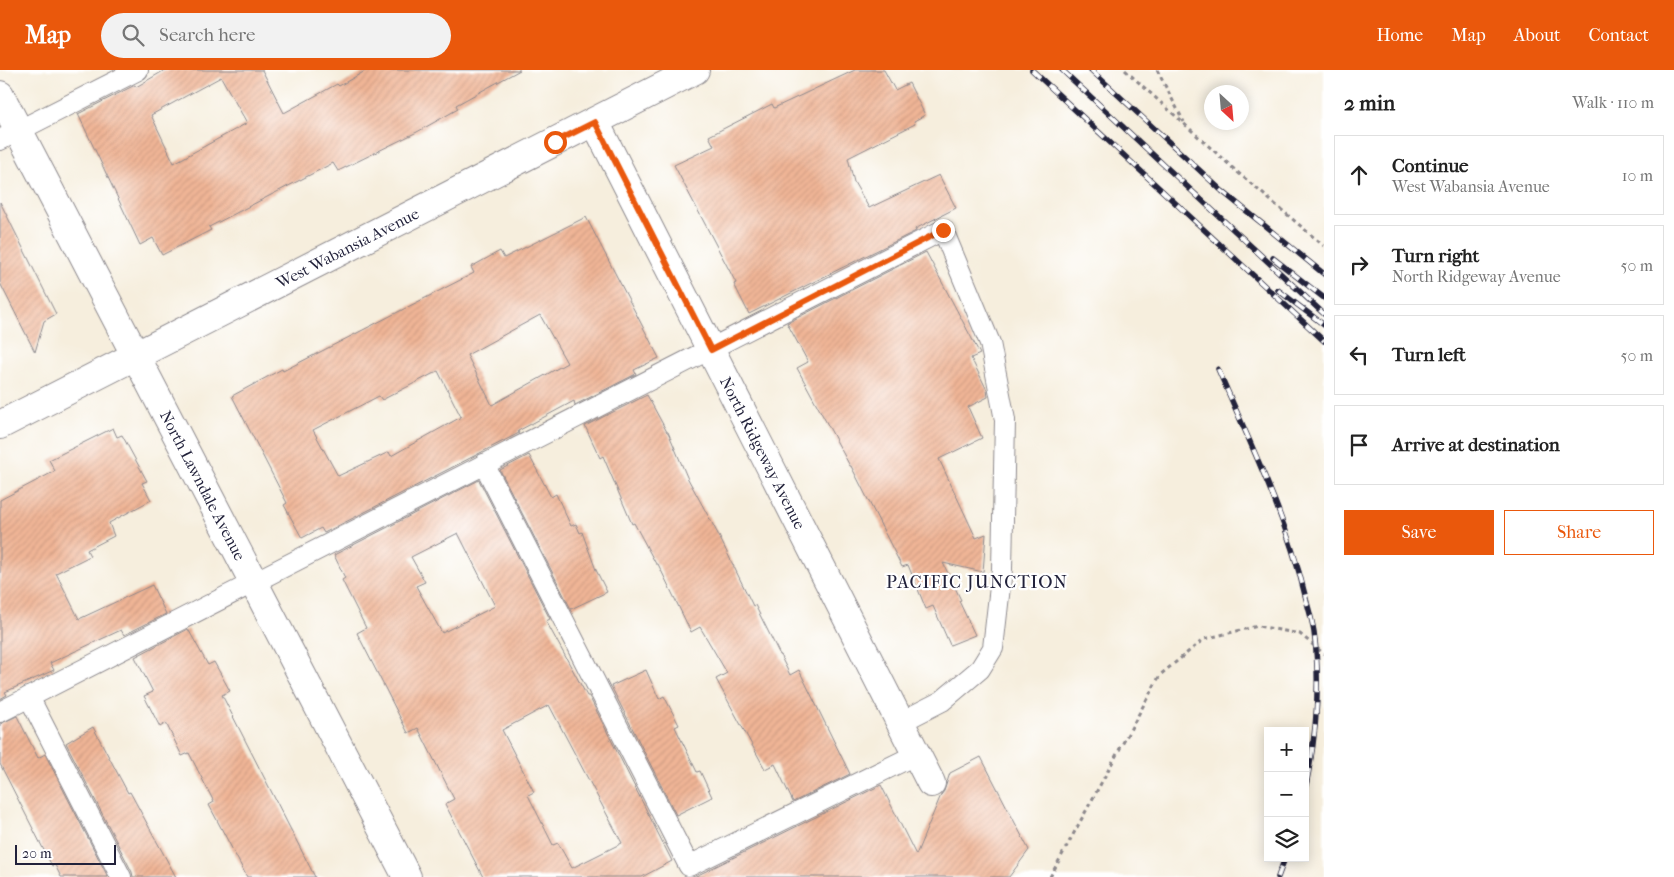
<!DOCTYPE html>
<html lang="en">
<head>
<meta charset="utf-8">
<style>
	:root { --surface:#fff; --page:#f2f2f2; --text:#222; --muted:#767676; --line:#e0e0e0; --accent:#ea580c }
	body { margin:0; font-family:"IM FELL French Canon",serif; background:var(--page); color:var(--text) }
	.controls { position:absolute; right:15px; bottom:15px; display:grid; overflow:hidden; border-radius:0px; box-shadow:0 2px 12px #0003 }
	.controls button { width:45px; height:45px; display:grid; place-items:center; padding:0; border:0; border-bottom:1px solid var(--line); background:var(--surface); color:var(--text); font:25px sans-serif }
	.compass { position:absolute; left:1204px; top:15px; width:45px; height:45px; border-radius:50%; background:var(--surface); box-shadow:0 2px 12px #0003; rotate:154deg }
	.scale { position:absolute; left:15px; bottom:12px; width:101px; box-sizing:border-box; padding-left:5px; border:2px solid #22223b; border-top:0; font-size:14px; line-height:18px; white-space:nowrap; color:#22223b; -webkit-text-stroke:4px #fff; paint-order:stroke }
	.stop { position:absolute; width:15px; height:15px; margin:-11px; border:4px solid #ea580c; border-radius:50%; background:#fff }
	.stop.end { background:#ea580c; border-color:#fff; box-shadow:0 1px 5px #0008 }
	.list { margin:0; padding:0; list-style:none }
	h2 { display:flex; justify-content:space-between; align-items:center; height:65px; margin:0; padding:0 20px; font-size:21px }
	h2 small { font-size:16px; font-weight:400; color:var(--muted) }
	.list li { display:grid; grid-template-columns:32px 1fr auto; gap:15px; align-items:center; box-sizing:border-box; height:80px; margin:0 10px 10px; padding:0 10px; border:1px solid var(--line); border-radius:0px }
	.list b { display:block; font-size:19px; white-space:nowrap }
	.list p { margin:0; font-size:16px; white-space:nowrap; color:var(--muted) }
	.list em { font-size:16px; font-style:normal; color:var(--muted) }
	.actions { display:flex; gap:10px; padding:15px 20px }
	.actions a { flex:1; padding:11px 0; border:1px solid var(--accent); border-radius:0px; text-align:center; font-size:18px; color:var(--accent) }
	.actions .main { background:var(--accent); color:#fff }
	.icon { flex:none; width:28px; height:28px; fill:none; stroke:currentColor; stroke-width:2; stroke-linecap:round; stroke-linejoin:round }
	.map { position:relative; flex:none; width:1324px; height:807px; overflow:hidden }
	header { display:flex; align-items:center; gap:30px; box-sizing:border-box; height:70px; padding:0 25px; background:var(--accent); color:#fff }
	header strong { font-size:24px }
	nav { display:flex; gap:28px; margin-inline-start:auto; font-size:18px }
	.search { width:350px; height:45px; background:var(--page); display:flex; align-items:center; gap:12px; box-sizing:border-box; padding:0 18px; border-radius:28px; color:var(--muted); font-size:19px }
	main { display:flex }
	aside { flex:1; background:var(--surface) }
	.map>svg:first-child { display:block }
	.building { fill:url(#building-hatch); fill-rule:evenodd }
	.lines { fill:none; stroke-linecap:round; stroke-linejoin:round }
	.service-casing { stroke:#8c888c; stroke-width:22 }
	.minor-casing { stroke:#8c888c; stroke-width:30 }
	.path { stroke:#8c888c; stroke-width:3; stroke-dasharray:4 4; stroke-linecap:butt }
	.service { stroke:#fff; stroke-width:20 }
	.minor { stroke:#fff; stroke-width:28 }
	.rail-casing { stroke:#22223b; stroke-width:5.5 }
	.rail { stroke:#fff; stroke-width:4; stroke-dasharray:11; stroke-linecap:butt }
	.route { stroke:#ea580c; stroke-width:6 }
	.labels { text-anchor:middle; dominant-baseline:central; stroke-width:4.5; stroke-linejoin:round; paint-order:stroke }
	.street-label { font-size:16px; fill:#22223b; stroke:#fff }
	.neighbourhood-label { font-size:18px; letter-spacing:1px; fill:#22223b; stroke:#fff }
</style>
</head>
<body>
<header>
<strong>Map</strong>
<div class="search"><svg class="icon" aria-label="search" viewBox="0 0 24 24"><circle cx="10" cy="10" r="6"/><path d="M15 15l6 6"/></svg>Search here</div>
<nav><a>Home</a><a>Map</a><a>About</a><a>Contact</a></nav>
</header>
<main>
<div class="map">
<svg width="1324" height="807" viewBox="0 0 1324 807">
	<defs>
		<pattern id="building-hatch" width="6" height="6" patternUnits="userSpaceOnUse" patternTransform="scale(1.25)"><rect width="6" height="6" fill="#f0b596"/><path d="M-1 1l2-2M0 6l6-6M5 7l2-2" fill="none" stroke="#ce9b82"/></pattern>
	</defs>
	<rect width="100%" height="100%" fill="#fff"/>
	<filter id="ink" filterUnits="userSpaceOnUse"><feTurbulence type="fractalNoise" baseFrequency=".02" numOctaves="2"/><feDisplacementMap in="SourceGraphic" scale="10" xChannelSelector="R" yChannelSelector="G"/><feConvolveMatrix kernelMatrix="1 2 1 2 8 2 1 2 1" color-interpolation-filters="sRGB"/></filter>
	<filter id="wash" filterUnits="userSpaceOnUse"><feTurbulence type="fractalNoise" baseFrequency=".0096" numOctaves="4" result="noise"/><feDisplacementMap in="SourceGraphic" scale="20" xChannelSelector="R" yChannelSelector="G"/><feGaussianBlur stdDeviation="1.12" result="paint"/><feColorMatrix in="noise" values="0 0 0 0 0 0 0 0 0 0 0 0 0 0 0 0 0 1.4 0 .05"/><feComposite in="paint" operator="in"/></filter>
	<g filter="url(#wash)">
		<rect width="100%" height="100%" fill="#f6eedd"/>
		<g id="blocks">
			<g class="building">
				<path d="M165,0h97l22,43 53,-29 2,2 28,-16h153l-64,35 2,4 -41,23 -79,39 -5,-8 -124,64 2,3 -49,25 -9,-17 -13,7 -62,-131 57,-29 1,2zM221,7l26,46 -73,40 -23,-48z"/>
				<path d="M855,0h29l11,20 14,-7 16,32 -11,6 1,3 -67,34 6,24 15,26 70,-33 17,33 -41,21 1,2 -167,83 -15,-30 2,-1 -62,-118 40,-19 -5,-10 63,-32 2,4z"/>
				<path d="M0,132l56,112 -12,7 -9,31 -35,-69z"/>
				<path d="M586,147l73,141 -25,12 2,4 -61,31 -1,-4 -56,30 1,2 -195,100 -3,-5 -19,10 -18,-33 3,-2 -55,-107 50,-27 1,2 191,-98 -3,-6 29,-16 4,7zM540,245l27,48 -75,42 -25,-50zM438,301l23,46 -70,39 -2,-4 -51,24 -25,-46 66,-34 3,4z"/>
				<path d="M926,182l54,102 -9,4 16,32 1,7 -20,10 14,31 -43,21 37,79 10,-4 -3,38 -40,-9 18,37 -2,1 16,34 -25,10 -17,-39 -7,3 -18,-44 -6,2 -51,-101h-1l-53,-98 11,-6 -21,-39z"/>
				<path d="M647,325l20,37h1l19,45 31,57 35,72 2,-1 35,70 9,-5 51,104 -57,28 -18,-38 -10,5 -49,-90 11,-6 -27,-46 -9,5 -33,-68h-2l-22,-41 -2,1 -29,-68 -3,2 -15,-32z"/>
				<path d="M113,358l4,9 5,-2 25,46 -5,2 9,17 -42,23 5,13 -27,14 3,6 -34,17 23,46 73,-34 14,29 -42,21 -3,-5 -71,33 4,7 -49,22 2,3 -7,4v-199l55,-29 -6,-11z"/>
				<path d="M529,385l22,42 5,-3 15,32 5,-2 4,9 2,-1 14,38 11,22 -36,17 -71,-139z"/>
				<path d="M479,410l71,139 -4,2 41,75h2l83,165 -30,16h-159l-38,-73 9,-5 -36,-71 -10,5 -51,-100 9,-5 -24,-48 3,-2 -11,-23zM458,463l37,73 -53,27 -26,-47 9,-4 -14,-25zM549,635l73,138 -50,25 -14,-25 -5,2 -25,-50 6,-3 -32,-62z"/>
				<path d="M188,559l20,36 6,-3 16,29 -8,4 93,182h-68l-38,-72 5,-3 -25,-49 -7,3 -16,-33 -6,4 -16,-31 9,-4 -18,-35z"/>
				<path d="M646,600l13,29 5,-3 15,29 -4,2 22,45 3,-1 12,26 -36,18 -65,-129z"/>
				<path d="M17,646l21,42 7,-4 63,123h-47l-6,-12 -3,1 -52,-102v-40z"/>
				<path d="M93,657l35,66 2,-1 46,85h-43l-1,-5 -66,-129z"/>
				<path d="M981,687l48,93 -20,27h-315l187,-92 35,70 25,-60 3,-4 6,-18z"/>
			</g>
		</g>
	</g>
	<g filter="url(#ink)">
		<use href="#blocks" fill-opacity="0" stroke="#8c888c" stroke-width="1"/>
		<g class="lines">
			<g class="service-casing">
				<g id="service">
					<path d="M0,70l138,-70"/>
					<path d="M484,394l205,402 228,-112"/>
					<path d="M29,627l92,180"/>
					<path d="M0,642l943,-482 47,113 15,77 -3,149 -9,79 -13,21 -38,32 -41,21"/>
				</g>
			</g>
			<g class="minor-casing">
				<g id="minor">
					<path id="s1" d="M0,25l407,782"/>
					<path id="s2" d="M595,52l336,661"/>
					<path id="s3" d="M0,355l695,-355"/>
				</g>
			</g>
			<g class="path">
				<path d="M1125,0l110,100 89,76"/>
				<path d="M1157,0l27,52"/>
				<path d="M1050,807l110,-202 44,-36 54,-13 42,8 24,20"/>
			</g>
			<use href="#service" class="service"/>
			<use href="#minor" class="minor"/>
			<g class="rail-casing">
				<g id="rail">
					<path d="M1032,0l292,271"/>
					<path d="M1062,0l262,244"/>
					<path d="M1091,0l131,121 102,83"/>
					<path d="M1273,188l51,40"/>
					<path d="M1278,220l46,35"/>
					<path d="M1218,299c32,74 68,147 87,226 3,12 7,24 9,37 7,52 2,107 -9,158"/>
					<path d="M1278,807l7,-19"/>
				</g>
			</g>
			<use href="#rail" class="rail"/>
		</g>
	</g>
	<g class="lines" filter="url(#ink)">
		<path class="route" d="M555,72l40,-20 116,228 232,-120"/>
	</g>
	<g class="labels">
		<g class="street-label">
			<text stroke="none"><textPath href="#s3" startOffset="390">West Wabansia Avenue</textPath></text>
			<text stroke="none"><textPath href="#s2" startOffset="371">North Ridgeway Avenue</textPath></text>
			<text stroke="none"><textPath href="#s1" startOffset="440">North Lawndale Avenue</textPath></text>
		</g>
		<g class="neighbourhood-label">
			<text x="977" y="512">PACIFIC JUNCTION</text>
		</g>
	</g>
</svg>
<div class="controls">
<button>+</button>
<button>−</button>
<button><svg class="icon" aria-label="layers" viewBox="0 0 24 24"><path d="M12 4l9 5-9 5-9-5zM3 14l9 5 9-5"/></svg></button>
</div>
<svg class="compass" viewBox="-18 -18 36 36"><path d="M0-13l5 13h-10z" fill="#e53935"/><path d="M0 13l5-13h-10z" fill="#767676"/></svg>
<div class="scale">20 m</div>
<div class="stop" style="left:555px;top:72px"></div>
<div class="stop end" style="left:943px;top:160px"></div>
</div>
<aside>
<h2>2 min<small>Walk · 110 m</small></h2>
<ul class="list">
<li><svg class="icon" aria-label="ahead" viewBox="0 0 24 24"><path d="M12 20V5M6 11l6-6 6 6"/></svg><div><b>Continue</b><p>West Wabansia Avenue</p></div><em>10 m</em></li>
<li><svg class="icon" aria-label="right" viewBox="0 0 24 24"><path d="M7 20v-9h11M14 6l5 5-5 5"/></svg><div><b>Turn right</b><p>North Ridgeway Avenue</p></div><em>50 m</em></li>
<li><svg class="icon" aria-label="left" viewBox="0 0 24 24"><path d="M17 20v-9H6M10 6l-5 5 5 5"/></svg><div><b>Turn left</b></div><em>50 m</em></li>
<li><svg class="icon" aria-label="arrive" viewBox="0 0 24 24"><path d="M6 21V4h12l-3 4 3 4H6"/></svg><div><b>Arrive at destination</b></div></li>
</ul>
<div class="actions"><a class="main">Save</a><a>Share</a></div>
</aside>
</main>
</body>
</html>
